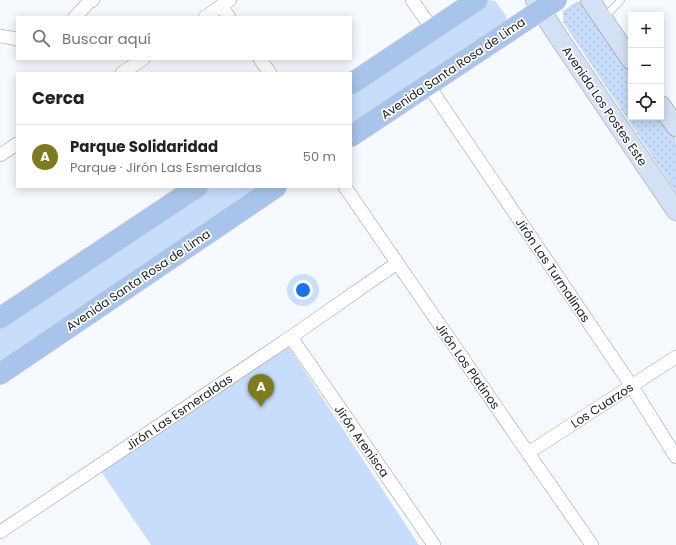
<!DOCTYPE html>
<html lang="es">
<head>
<meta charset="utf-8">
<style>
	:root { --surface:#fff; --page:#f2f2f2; --text:#222; --muted:#767676; --line:#e0e0e0; --accent:#7d7a20 }
	body { margin:0; font-family:Poppins,sans-serif; background:var(--page); color:var(--text) }
	.controls { position:absolute; right:12px; top:12px; display:grid; overflow:hidden; border-radius:0px; box-shadow:0 2px 10px #0003 }
	.controls button { width:36px; height:36px; display:grid; place-items:center; padding:0; border:0; border-bottom:1px solid var(--line); background:var(--surface); color:var(--text); font:20px sans-serif }
	.you { position:absolute; left:303px; top:290px; width:14px; height:14px; margin:-10px; border:3px solid #fff; border-radius:50%; background:#1a73e8; box-shadow:0 0 0 6px #1a73e833 }
	.badge { display:grid; place-items:center; width:26px; height:26px; border-radius:50%; background:var(--accent); color:#fff; font-size:13px; font-weight:700 }
	.pin { position:absolute; translate:-50% -33px; filter:drop-shadow(0 1px 2px #0008) }
	.pin::after { content:''; position:absolute; top:21px; width:14px; height:12px; background:inherit; clip-path:polygon(0 0,100% 0,50% 100%) }
	.list { margin:0; padding:0; list-style:none }
	h2 { display:flex; justify-content:space-between; align-items:center; height:52px; margin:0; padding:0 16px; font-size:17px }
	h2 small { font-size:13px; font-weight:400; color:var(--muted) }
	.list li { display:grid; grid-template-columns:26px 1fr auto; gap:12px; align-items:center; box-sizing:border-box; height:64px; padding:0 16px; border-top:1px solid var(--line) }
	.list b { display:block; font-size:15px; white-space:nowrap }
	.list p { margin:0; font-size:13px; white-space:nowrap; color:var(--muted) }
	.list em { font-size:13px; font-style:normal; color:var(--muted) }
	.icon { flex:none; width:22px; height:22px; fill:none; stroke:currentColor; stroke-width:2; stroke-linecap:round; stroke-linejoin:round }
	.map { position:relative; flex:none; width:676px; height:545px; overflow:hidden }
	.search { position:absolute; background:var(--surface); box-shadow:0 2px 10px #0003; left:16px; top:16px; width:336px; height:44px; display:flex; align-items:center; gap:10px; box-sizing:border-box; padding:0 14px; border-radius:0px; color:var(--muted); font-size:15px }
	.panel { position:absolute; background:var(--surface); box-shadow:0 2px 10px #0003; left:16px; top:72px; width:336px; height:116px; border-radius:0px }
	.map>svg:first-child { display:block }
	.grass { fill:url(#grass-dots) }
	.park { fill:#c7ddfb }
	.lines { fill:none; stroke-linecap:round; stroke-linejoin:round }
	.service-casing { stroke:#949aa2; stroke-width:8 }
	.minor-casing { stroke:#949aa2; stroke-width:14 }
	.secondary-casing { stroke:#949aa2; stroke-width:20 }
	.primary-casing { stroke:#d7d7d8; stroke-width:22 }
	.service { stroke:#fff; stroke-width:7 }
	.minor { stroke:#fff; stroke-width:13 }
	.secondary { stroke:#d4e1f4; stroke-width:19 }
	.primary { stroke:#a9c4ea; stroke-width:21 }
	.labels { text-anchor:middle; dominant-baseline:central; stroke-width:3.5; stroke-linejoin:round; paint-order:stroke }
	.street-label { font-size:12px; fill:#212326; stroke:#fff }
</style>
</head>
<body>
<div class="map">
<svg width="676" height="545" viewBox="0 0 676 545">
	<defs>
		<pattern id="grass-dots" width="8" height="8" patternUnits="userSpaceOnUse"><rect width="8" height="8" fill="#c7ddfb"/><path d="M2 2h.1M6 6h.1" fill="none" stroke="#abbdd7" stroke-width="1.8" stroke-linecap="round"/></pattern>
	</defs>
	<rect width="100%" height="100%" fill="#f6faff"/>
	<path class="grass" d="M576,2h7l48,71v44h30l15,23v52l-113,-170v-11z"/>
	<g class="park">
		<path d="M488,0l7,1 11,15 1,7 -156,104v-36z"/>
		<path d="M208,187h53l-261,177v-37z"/>
		<path d="M287,344l132,201h-268l-51,-75z"/>
	</g>
	<g class="lines">
		<g class="service-casing">
			<path id="service" d="M603,19l18,-19"/>
		</g>
		<g class="minor-casing">
			<g id="minor">
				<path d="M412,0l21,30"/>
				<path d="M221,6l8,11"/>
				<path d="M75,17l13,-14 5,-3"/>
				<path d="M205,17l25,-17"/>
				<path d="M0,36l17,3"/>
				<path d="M260,59l10,14"/>
				<path d="M122,73l21,-14"/>
				<path d="M428,85l203,300 45,72"/>
				<path d="M0,155l17,-11"/>
				<path d="M345,187l183,266 64,92"/>
				<path d="M291,337l143,208"/>
				<path d="M528,453l148,-96"/>
				<path d="M0,532l291,-195 106,-74"/>
			</g>
		</g>
		<g class="secondary-casing">
			<g id="secondary">
				<path d="M535,0l20,32 121,179"/>
				<path d="M590,0l41,60"/>
				<path d="M661,105l15,22"/>
			</g>
		</g>
		<g class="primary-casing">
			<g id="primary">
				<path d="M351,84l126,-84"/>
				<path d="M351,136l205,-136"/>
				<path d="M0,318l197,-131"/>
				<path d="M0,374l276,-187"/>
			</g>
		</g>
		<use href="#service" class="service"/>
		<use href="#minor" class="minor"/>
		<use href="#secondary" class="secondary"/>
		<use href="#primary" class="primary"/>
	</g>
	<g class="labels">
		<g class="street-label">
			<text transform="translate(453 68) rotate(-34)">Avenida Santa Rosa de Lima</text>
			<text transform="translate(605 106) rotate(56)">Avenida Los Postes Este</text>
			<text transform="translate(553 270) rotate(56)">Jirón Las Turmalinas</text>
			<text transform="translate(138 280) rotate(-34)">Avenida Santa Rosa de Lima</text>
			<text transform="translate(468 366) rotate(55)">Jirón Los Platinos</text>
			<text transform="translate(602 405) rotate(-33)">Los Cuarzos</text>
			<text transform="translate(179 412) rotate(-34)">Jirón Las Esmeraldas</text>
			<text transform="translate(362 441) rotate(55)">Jirón Arenisca</text>
		</g>
	</g>
</svg>
<div class="controls">
<button>+</button>
<button>−</button>
<button><svg class="icon" aria-label="locate" viewBox="0 0 24 24"><circle cx="12" cy="12" r="6"/><path d="M12 2v4M12 18v4M2 12h4M18 12h4"/></svg></button>
</div>
<div class="you"></div>
<div class="pin badge" style="left:261px;top:407px">A</div>
<div class="search"><svg class="icon" aria-label="search" viewBox="0 0 24 24"><circle cx="10" cy="10" r="6"/><path d="M15 15l6 6"/></svg>Buscar aquí</div>
<section class="panel">
<h2>Cerca<small></small></h2>
<ul class="list">
<li><span class="badge">A</span><div><b>Parque Solidaridad</b><p>Parque · Jirón Las Esmeraldas</p></div><em>50 m</em></li>
</ul>
</section>
</div>
</body>
</html>
